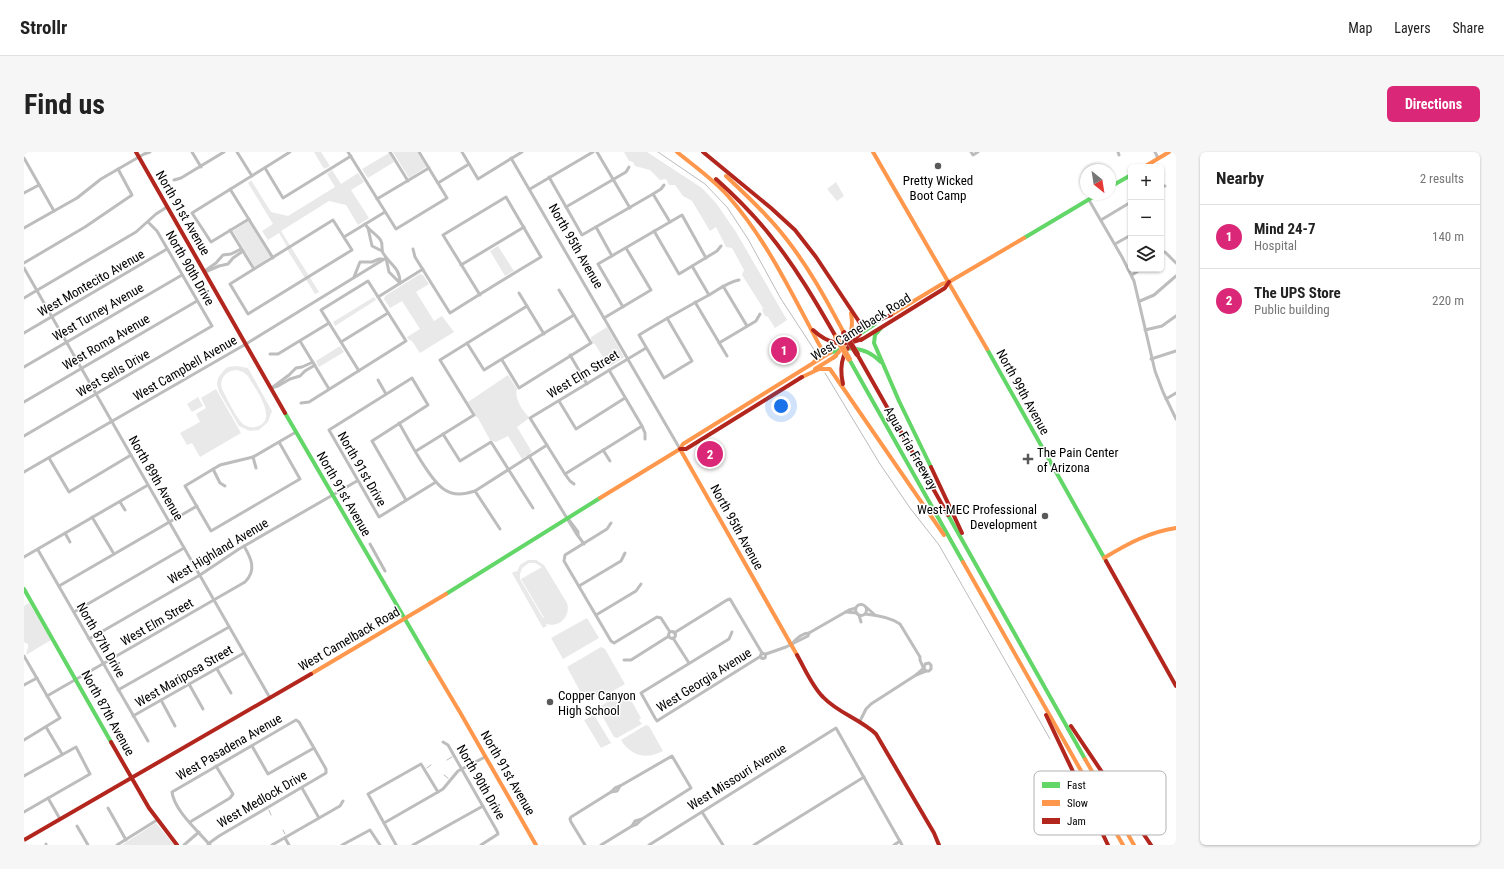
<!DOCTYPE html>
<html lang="en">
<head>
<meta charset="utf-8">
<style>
	:root { --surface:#fff; --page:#f6f6f6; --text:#222; --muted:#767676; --line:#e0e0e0; --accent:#db2777 }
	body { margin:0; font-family:"Roboto Condensed",sans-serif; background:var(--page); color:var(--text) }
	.controls { position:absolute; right:12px; top:12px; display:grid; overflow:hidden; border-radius:6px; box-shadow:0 1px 3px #0004 }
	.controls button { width:36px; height:36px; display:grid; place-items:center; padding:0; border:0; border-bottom:1px solid var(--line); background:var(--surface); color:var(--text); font:20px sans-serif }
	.compass { position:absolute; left:1056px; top:12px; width:36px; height:36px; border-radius:50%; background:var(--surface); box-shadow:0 1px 3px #0004; rotate:150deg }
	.you { position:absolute; left:757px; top:254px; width:14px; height:14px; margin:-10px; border:3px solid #fff; border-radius:50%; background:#1a73e8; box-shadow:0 0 0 6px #1a73e833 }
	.badge { display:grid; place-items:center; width:26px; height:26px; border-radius:50%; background:var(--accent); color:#fff; font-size:13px; font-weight:700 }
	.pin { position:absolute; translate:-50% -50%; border:2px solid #fff; box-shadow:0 1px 4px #0006 }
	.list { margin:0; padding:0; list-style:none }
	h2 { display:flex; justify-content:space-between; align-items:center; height:52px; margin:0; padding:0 16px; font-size:17px }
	h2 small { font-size:13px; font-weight:400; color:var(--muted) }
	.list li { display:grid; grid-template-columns:26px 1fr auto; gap:12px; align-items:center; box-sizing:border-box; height:64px; padding:0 16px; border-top:1px solid var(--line) }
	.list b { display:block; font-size:15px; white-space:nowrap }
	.list p { margin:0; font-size:13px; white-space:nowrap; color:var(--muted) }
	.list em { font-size:13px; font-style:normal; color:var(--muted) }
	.icon { flex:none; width:22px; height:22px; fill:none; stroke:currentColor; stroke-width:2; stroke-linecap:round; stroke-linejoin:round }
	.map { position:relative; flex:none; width:1152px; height:693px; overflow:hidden; border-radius:6px }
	header { display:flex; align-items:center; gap:24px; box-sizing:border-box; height:56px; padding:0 20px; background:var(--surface); border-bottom:1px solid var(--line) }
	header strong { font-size:19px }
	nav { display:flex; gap:22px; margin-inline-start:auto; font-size:14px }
	.intro { display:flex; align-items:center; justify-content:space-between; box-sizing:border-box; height:96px; padding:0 24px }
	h1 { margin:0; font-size:28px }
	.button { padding:10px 18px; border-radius:6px; background:var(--accent); color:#fff; font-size:14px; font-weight:700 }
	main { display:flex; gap:24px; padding:0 24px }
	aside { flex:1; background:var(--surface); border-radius:6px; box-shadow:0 1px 3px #0004 }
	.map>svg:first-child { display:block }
	.green { fill:#e9e9e9; fill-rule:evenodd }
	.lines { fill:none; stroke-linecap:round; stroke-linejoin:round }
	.stream { stroke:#bbb; stroke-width:1 }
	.canal { stroke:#bbb; stroke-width:3 }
	.street { stroke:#bdbdbd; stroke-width:3 }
	.fast { stroke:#63d668; stroke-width:4 }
	.slow { stroke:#ff974d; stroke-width:4 }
	.jam { stroke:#b3261e; stroke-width:4 }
	.slow-bridge-casing { stroke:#dbdbdb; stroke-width:6; stroke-linecap:butt }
	.jam-bridge-casing { stroke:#dbdbdb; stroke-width:6; stroke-linecap:butt }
	.slow-bridge { stroke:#ff974d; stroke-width:5.5 }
	.jam-bridge { stroke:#b3261e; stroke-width:5.5 }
	.poi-dot { fill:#595959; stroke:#fff; stroke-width:1.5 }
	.labels { text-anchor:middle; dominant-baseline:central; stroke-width:3; stroke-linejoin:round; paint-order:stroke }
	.poi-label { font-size:13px; fill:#000; stroke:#fff; text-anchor:start }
	.street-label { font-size:13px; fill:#000; stroke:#fff }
	.key { fill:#fff; stroke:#b2b2b2; stroke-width:1 }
	.key-label { font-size:11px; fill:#000 }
</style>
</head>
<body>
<header>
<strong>Strollr</strong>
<nav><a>Map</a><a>Layers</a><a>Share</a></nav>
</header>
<div class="intro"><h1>Find us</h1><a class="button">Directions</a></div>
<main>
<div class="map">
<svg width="1152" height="693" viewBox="0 0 1152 693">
	<rect width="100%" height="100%" fill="#fff"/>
	<g class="green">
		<path d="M290,0h7l9,14 -6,3z"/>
		<path d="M369,0h24l9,15 -17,11z"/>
		<path d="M600,0h23l55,36 14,15 20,29 51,88 -12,8 -7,-11 -3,-1 -3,-6 1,-2 -21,-33 2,-5 -12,-22 -6,-1 -10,-20 -6,4 -18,-30 -9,-5 -8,-11h-6l-3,-6 -6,1 -10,-10 -15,-4 -2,-4 -4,-1z"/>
		<path d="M365,1l5,9 -26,16 -6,-9z"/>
		<path d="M308,18l9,14 17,-11 6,9 -13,8 18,28 -11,7 -12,-20 -17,-4 -48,30 38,61 -4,2 -27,-43 -2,-6 -7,-12 -11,7 -6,-9 11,-7 -25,-41 3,-3 20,32 17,4 47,-29 -8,-13z"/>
		<path d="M812,30l8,14 -7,5 -10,-12z"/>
		<path d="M225,69l22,35 -16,11 -22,-36z"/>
		<path d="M474,94l16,25 -9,5 -15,-25z"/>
		<path d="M396,122l3,1 6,9 -13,8 18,29 8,-5 12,16 -34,21 -8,-12 -4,-2 -1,-2 13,-8 -18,-28 -12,7 -6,-9 1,-3z"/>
		<path d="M350,145l2,3 -41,26 -2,-4z"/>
		<path d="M583,175l17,30 -1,1 -14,9 -14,-23 -3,-1 -1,-6z"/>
		<path d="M316,194l4,6 -25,15 -3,-6z"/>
		<path d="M212,214l12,2 24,43 -4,11 -9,8 -9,1 -11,-5 -20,-34 -2,-8 1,-6 6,-8 4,-3zM213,218l6,2 5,4c6,11 33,46 7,51 -5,1 -11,-1 -14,-5 -8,-10 -13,-22 -19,-33 -3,-10 4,-19 15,-19z"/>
		<path d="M484,223l9,14c-3,9 5,21 12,28l-1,2 -11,8 15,25 -10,7 -14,-23 -12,6 -6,-2 -12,-22 -3,-2v-3l-7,-11z"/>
		<path d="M192,237l25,44 -41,24 -8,-14 -5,2 -7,-12 20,-11 -4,-8 10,-6 -5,-10z"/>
		<path d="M174,245l5,9 -11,6 -5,-8z"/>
		<path d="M504,408h8l8,5 23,38c4,13 -7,25 -21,21l1,2 -4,2 -31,-55 4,-2 1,1 3,-7zM505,411h6l7,4 -21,12 22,37 1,1 -1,1 -23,-39v-5l2,-6z"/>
		<path d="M5,451l22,37 -25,15 2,-8v-3l-4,-2v-36z"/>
		<path d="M563,466l12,20 -36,21 -12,-21z"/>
		<path d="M577,495l4,2 20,35 -22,13 -23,-6 -13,-24z"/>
		<path d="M600,540l3,1 14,25 -2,2 3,4 -25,14 -3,-1 -14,-25 2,-1 -3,-4z"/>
		<path d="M570,563l17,28 -10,5 -17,-28z"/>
		<path d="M622,573l3,1 14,25c-17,9 -32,5 -42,-11z"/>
		<path d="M132,671l18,22h-52z"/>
	</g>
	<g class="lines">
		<g class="stream">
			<path d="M634,0l47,32 22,23 21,32 33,60 36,55"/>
			<path d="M801,221l55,91 30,44 29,37 111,194"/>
			<path d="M423,608l5,-3"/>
			<path d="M403,616l4,-3"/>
			<path d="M420,623l4,3"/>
			<path d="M245,658l2,5"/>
			<path d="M259,678l2,4"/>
		</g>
		<path class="canal" d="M346,392l15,27"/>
		<g class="street">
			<path d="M168,0l9,15"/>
			<path d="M213,0l15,24"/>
			<path d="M324,0l48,77 51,-31 -28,-46"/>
			<path d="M366,0l18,29"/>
			<path d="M438,0l16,27 44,-27"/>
			<path d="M573,0l33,56"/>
			<path d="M947,0l2,3 5,-3"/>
			<path d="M1094,0l1,3"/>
			<path d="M1131,0l3,6"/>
			<path d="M0,6l30,53"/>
			<path d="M487,6l169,291"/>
			<path d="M241,16l18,30 68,-42"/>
			<path d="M525,25l33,58 71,-41 8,-5 3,-4"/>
			<path d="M150,28l7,-2 43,-26"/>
			<path d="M414,31l31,-19"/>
			<path d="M1137,34h4"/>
			<path d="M206,37l43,69"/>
			<path d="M506,37l63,-37"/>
			<path d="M0,41l15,-8"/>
			<path d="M629,42l17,28"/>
			<path d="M353,47l52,-31"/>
			<path d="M1065,48l33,57 12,24 21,90 8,21 13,27"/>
			<path d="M542,55l60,-35 3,-5"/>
			<path d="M225,67l-38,23 -19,-29 98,-61"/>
			<path d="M309,68l19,30 -104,64 -18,-30z"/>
			<path d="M1077,68l30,-18"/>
			<path d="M341,72c4,7 13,11 16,17 2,3 0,8 2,12 7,12 17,14 17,30"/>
			<path d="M572,75l16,29"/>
			<path d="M0,76l53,-30 24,-19 43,-25 6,-2"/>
			<path d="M344,76l4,18 10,5"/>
			<path d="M206,78l24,39"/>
			<path d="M630,79l25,43 38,-23 4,-5"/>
			<path d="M320,85l41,-25"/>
			<path d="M1091,92l16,-9"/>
			<path d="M389,97l2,8 35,56c30,-19 61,-38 91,-56l-35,-60 -63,38 37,60"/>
			<path d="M1137,100h4l11,11"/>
			<path d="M362,106l3,14 11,11"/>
			<path d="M0,111l61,-36 47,-32 -14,-26"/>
			<path d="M437,113l63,-38"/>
			<path d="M668,114l17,29"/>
			<path d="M0,116l246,430"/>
			<path d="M182,118l10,-7 7,-8 8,-1 10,-5"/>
			<path d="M181,120l14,-6 9,-2 5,-6 10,-7"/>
			<path d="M1108,123l9,-6"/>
			<path d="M330,125l6,-15h12l7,-3h3"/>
			<path d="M699,134l24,40"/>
			<path d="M495,141l25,41"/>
			<path d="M354,145l45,-28"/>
			<path d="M0,146l112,-66 20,-18 11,-7"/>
			<path d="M1116,149l14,-6 22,-19"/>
			<path d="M671,150l32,54"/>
			<path d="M599,155l-25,-43 84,-49 24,43"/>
			<path d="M580,166l47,-28 -25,-42"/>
			<path d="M643,166l25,43 -28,17 -25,-43c23,-14 46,-27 70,-40 10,-6 19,-13 30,-15"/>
			<path d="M1121,178l17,-4 14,-10"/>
			<path d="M0,181l143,-84"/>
			<path d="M276,189l29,48"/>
			<path d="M317,190l47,-29"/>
			<path d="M443,191l17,27 90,-55"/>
			<path d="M695,191l37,-22 4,-7"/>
			<path d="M246,202h8l51,-31"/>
			<path d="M546,203l17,29"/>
			<path d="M1127,207l25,-8"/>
			<path d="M478,208l17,28 72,-45 -32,-53"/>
			<path d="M0,215l158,-92"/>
			<path d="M585,218l33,56 3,7v6"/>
			<path d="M354,228l8,14"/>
			<path d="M249,235l16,-12 7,-7 6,-1 11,-5"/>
			<path d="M247,236l7,-2 12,-7 10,-3 5,-5 10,-6"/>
			<path d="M1142,247l10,-6"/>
			<path d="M535,249l17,28 49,-31"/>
			<path d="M0,250l173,-101"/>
			<path d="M277,251l8,-1 97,-61 -38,-60 -47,29 38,61"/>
			<path d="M375,271c10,17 31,58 46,67 9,6 21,4 30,1l72,-46"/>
			<path d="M419,282l17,27 31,-19 42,66"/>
			<path d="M0,284l188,-110 -55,-95 -9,-9"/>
			<path d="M255,290l21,37 -89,52 -26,-45 35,-21 33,-8 43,-25"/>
			<path d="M579,298l7,11"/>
			<path d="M392,299l58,-36 -34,-55 87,-54"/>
			<path d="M505,304l47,77 8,11"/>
			<path d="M229,305l3,11"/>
			<path d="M25,306l20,34 62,-37"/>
			<path d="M189,317l7,14 5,3"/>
			<path d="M0,320l222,-128 140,-86"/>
			<path d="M541,322l77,-48"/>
			<path d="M550,332l-4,-3 -5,-7 -35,-56 116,-70"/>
			<path d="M451,339l25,38"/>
			<path d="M382,348l-34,-59 56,-36 -16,-27 -83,52 50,87 57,-35"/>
			<path d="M96,350l5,8"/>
			<path d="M68,365l22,37"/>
			<path d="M545,368l9,12v3"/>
			<path d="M587,371l-4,6 -42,26 -1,6 47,80 3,2 43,-26 4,1 9,14"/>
			<path d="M41,381l5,9"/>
			<path d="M14,398l110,191"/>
			<path d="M0,405l124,-72"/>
			<path d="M35,434l138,-80"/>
			<path d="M555,434l42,-25 4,-8"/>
			<circle cx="837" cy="458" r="5.5"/>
			<path d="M842,455l9,8"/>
			<path d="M50,460l110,-64"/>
			<path d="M822,460l11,1"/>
			<path d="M841,462c11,1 25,3 35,10l20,33v3l3,7"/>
			<path d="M572,463l40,-24 5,-7"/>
			<path d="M835,463l2,7"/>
			<circle cx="648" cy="483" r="3.5"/>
			<path d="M708,480l-3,7 -88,54 14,25 2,3 3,-2 101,-63"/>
			<path d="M650,481l53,-33 3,-1 32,54"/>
			<path d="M649,486l16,25"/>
			<path d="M65,487l111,-64 39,-26 118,-68"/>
			<path d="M767,493c4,-5 10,-12 18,-12l40,-23 7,-2"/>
			<circle cx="739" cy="504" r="2.5"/>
			<path d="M742,502l20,-7 22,-11 1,-3"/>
			<path d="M0,504l36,62 -36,22"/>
			<path d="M600,508h7l38,-24"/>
			<path d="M193,517l14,24"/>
			<path d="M892,523l10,-4"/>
			<path d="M165,532l14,25"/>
			<path d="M0,533l13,-7"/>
			<path d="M94,538l111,-63"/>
			<path d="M23,544l198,-114c12,-12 6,-24 -1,-36"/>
			<path d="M137,548l14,26"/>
			<path d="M109,564l111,-63"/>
			<path d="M836,569l6,-12 5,-5 45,-29 8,-7 1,-4 4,-1 2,2v4l-2,2h-3l-2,-3"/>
			<path d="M22,575l16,27"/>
			<path d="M419,590l5,3 49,86 1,3 -17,11"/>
			<path d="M228,594l16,28 46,-26"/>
			<path d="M0,624l52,-29 14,27 -66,38"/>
			<path d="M278,636l17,30"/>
			<path d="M587,640l6,-1 3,-5"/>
			<path d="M24,646l12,21"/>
			<path d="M84,656l18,32"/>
			<path d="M678,660l21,33"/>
			<path d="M166,670l40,-24 3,-4 -17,-28"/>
			<path d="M360,671l54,-31 5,-3 15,-18 27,-14"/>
			<path d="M53,674l11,19"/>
			<path d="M261,686l4,7"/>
			<path d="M22,692v1"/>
			<path d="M184,692l11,-8 107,-63v-4l-27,-47 -3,-2 -124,72c2,18 26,39 38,53"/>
			<path d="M93,693l40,-25"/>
			<path d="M160,693l15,-13"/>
			<path d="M248,693l68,-39 3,-5"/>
			<path d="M318,693l28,-15 10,15"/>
			<path d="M372,693l-28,-51 53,-30 17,28"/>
			<path d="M389,693l70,-39"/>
			<path d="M561,693l-14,-23 -1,-3 1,-2 40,-25 4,-4 5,-2 52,-30 19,32 -49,31 -7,2 -3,5"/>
			<path d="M577,693l31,-19 5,-2 4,-4"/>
			<path d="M625,693l187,-117 66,117"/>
			<path d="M730,693l110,-68"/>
			<path d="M870,693l6,-4"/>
		</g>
		<g class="fast">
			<path d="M1086,35l21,-12"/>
			<path d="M1000,86l74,-44"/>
			<path d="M857,176l-6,7 -1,8 25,58 32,66"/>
			<path d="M834,183l17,-11"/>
			<path d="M963,197l119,212"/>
			<path d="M806,201c19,-8 36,-6 51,9"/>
			<path d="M825,207l114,203"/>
			<path d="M261,261l145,249"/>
			<path d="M924,363l137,244"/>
			<path d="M0,437l87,153"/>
			<path d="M422,442l154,-96"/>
		</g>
		<g class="slow">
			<path d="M653,0c17,14 36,27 51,44 39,44 65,100 93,152v7l-7,7"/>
			<path d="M849,0l114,197"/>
			<path d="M1120,15l25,-15"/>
			<path d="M702,24c20,19 41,38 58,60 24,30 42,63 60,97"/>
			<path d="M865,164l53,-32 7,-2 75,-44"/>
			<path d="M809,206c14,-13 22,-26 18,-45"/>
			<path d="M791,217l21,-13"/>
			<path d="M776,226l19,-9h11l114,166"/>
			<path d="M656,297l117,206"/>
			<path d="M576,346l80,-49 3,-5 148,-92"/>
			<path d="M1080,406c23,-14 45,-26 72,-30"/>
			<path d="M939,410l160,283"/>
			<path d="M406,510l31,52 75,131"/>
			<path d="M287,522l135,-80"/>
			<path d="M1061,607l49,86"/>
		</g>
		<g class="jam">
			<path d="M112,0l149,261"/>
			<path d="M679,0l68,56 24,22 21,27 44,66c12,4 20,-5 31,-8"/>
			<path d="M692,27c19,17 37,35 53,55 26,32 47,68 67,103"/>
			<path d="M789,178c15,14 30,17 49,9"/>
			<path d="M837,188l84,-52 4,-6"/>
			<path d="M833,202l91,161"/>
			<path d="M819,232c-5,-21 1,-36 17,-50"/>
			<path d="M656,297h6l116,-72"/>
			<path d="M907,315l31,66"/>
			<path d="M1082,409l70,125"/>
			<path d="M773,503c8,14 15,31 26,42 15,16 37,22 53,37l58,99 5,12"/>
			<path d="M1022,563l62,130"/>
			<path d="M1047,574l80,119"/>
			<path d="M87,590l38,66 28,37"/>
			<path d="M0,688l287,-166"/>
		</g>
		<g class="slow-bridge-casing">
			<path id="slow-bridge" d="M812,185l13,22"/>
		</g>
		<g class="jam-bridge-casing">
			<path id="jam-bridge" d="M820,181l13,21"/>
		</g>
		<use href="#slow-bridge" class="slow-bridge"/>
		<use href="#jam-bridge" class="jam-bridge"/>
	</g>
	<g class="poi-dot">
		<circle cx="914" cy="14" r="4"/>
		<path d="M1002 301h4v4h4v4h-4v4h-4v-4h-4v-4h4z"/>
		<circle cx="1021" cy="364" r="4"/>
		<circle cx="526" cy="550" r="4"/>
	</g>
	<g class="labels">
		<g class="poi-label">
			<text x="914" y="28" text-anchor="middle">Pretty Wicked<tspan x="914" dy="15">Boot Camp</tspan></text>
			<text x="1013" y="300">The Pain Center<tspan x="1013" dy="15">of Arizona</tspan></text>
			<text x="1013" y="357" text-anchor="end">West-MEC Professional<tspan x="1013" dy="15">Development</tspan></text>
			<text x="534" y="543">Copper Canyon<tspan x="534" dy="15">High School</tspan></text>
		</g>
		<g class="street-label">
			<text transform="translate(159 61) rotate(60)">North 91st Avenue</text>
			<text transform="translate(552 94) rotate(60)">North 95th Avenue</text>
			<text transform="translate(166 116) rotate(60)">North 90th Drive</text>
			<text transform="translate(67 131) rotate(-30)">West Montecito Avenue</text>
			<text transform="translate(74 160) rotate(-30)">West Turney Avenue</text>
			<text transform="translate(837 175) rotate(-32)">West Camelback Road</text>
			<text transform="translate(82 190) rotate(-30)">West Roma Avenue</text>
			<text transform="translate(161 216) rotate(-30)">West Campbell Avenue</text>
			<text transform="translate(89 221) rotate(-30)">West Sells Drive</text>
			<text transform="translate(559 222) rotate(-31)">West Elm Street</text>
			<text transform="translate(999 240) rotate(61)">North 99th Avenue</text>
			<text transform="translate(887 296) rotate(60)">Agua Fria Freeway</text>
			<text transform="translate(338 317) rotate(60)">North 91st Drive</text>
			<text transform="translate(132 326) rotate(60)">North 89th Avenue</text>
			<text transform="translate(320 342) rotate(60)">North 91st Avenue</text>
			<text transform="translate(713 375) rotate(61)">North 95th Avenue</text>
			<text transform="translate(194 399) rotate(-31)">West Highland Avenue</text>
			<text transform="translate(133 470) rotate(-30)">West Elm Street</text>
			<text transform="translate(325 487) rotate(-30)">West Camelback Road</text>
			<text transform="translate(77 488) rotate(60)">North 87th Drive</text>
			<text transform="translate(160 524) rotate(-30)">West Mariposa Street</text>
			<text transform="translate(680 528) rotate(-32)">West Georgia Avenue</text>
			<text transform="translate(84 561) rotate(61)">North 87th Avenue</text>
			<text transform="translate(205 595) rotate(-30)">West Pasadena Avenue</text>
			<text transform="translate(484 621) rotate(60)">North 91st Avenue</text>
			<text transform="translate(713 625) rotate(-32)">West Missouri Avenue</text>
			<text transform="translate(457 630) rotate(60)">North 90th Drive</text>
			<text transform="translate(238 647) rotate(-30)">West Medlock Drive</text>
		</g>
	</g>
	<rect x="1010" y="619" width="132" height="64" rx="6" class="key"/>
	<rect x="1018" y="630" width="18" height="6" fill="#63d668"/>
	<rect x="1018" y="648" width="18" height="6" fill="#ff974d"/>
	<rect x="1018" y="666" width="18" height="6" fill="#b3261e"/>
	<g class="key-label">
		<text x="1043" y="637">Fast</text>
		<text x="1043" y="655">Slow</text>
		<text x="1043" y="673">Jam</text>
	</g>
</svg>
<div class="controls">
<button>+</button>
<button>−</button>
<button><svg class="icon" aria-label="layers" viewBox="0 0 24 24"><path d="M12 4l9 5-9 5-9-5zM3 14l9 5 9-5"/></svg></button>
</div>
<svg class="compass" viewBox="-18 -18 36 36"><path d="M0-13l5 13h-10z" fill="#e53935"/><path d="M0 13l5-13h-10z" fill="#767676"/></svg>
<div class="you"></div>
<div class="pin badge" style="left:760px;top:198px">1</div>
<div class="pin badge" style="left:686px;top:302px">2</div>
</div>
<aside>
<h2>Nearby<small>2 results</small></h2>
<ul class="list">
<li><span class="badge">1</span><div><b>Mind 24-7</b><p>Hospital</p></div><em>140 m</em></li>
<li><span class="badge">2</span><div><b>The UPS Store</b><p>Public building</p></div><em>220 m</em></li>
</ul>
</aside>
</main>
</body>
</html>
